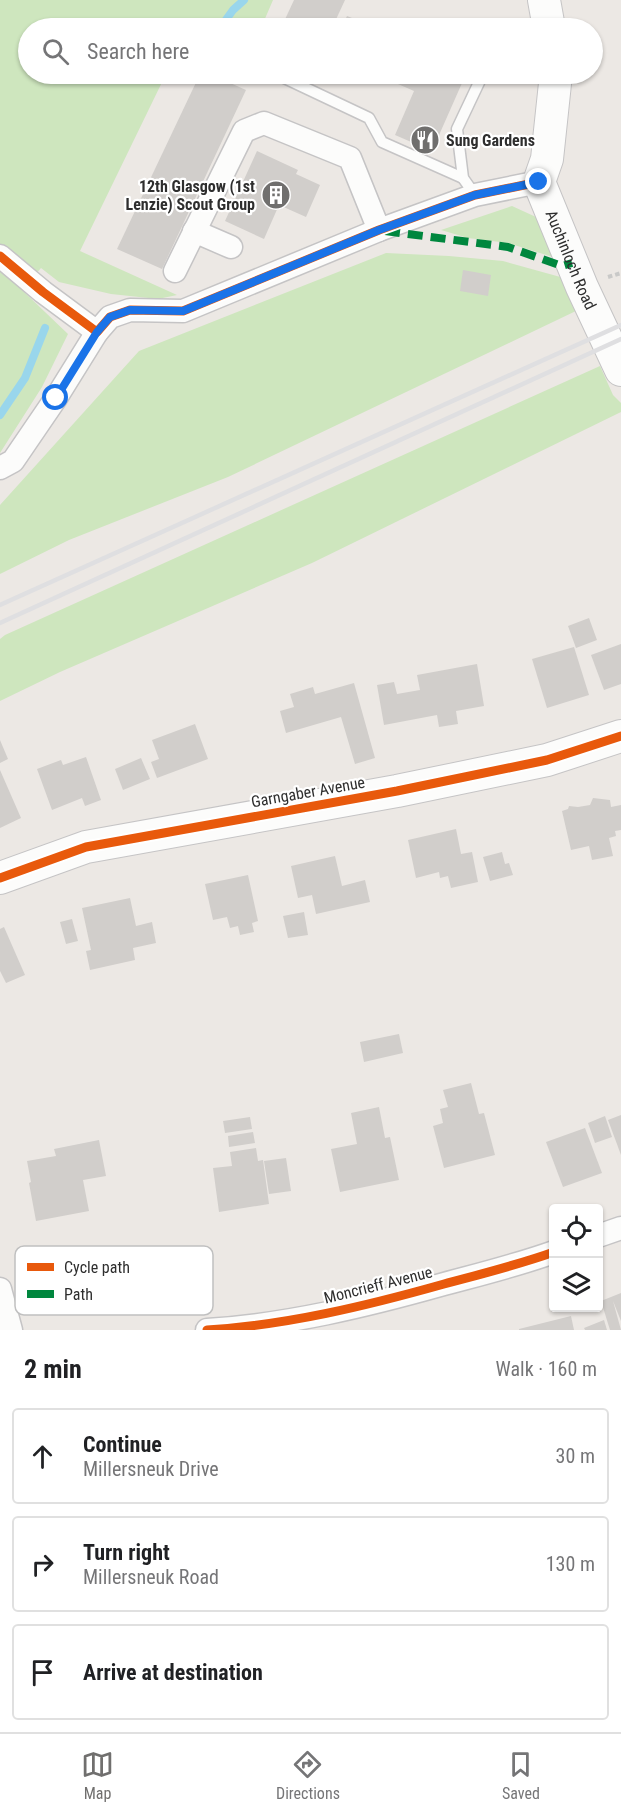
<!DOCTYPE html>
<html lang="en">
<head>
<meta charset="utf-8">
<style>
	:root { --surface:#fff; --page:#f6f6f6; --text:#202124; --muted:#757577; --line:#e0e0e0; --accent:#706f6e }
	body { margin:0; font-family:"Roboto Condensed",sans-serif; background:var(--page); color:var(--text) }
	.controls { position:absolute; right:18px; bottom:18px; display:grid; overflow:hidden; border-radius:6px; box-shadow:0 2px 4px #0004 }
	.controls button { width:54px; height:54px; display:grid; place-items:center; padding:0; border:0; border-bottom:2px solid var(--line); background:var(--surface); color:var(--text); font:30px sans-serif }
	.stop { position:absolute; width:18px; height:18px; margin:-14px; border:4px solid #1a73e8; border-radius:50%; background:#fff }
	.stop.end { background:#1a73e8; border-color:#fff; box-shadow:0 2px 6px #0008 }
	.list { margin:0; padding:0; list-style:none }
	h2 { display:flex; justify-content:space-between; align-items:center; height:78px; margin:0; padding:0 24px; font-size:26px }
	h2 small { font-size:20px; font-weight:400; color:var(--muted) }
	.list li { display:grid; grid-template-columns:39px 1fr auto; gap:18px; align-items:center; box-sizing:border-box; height:96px; margin:0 12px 12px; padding:0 12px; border:2px solid var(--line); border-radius:6px }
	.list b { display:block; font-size:22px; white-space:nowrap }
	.list p { margin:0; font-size:20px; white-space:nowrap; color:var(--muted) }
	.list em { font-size:20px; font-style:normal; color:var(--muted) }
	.icon { flex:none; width:33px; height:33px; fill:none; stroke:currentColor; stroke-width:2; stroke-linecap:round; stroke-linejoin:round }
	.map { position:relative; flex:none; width:621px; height:1330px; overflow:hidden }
	.search { position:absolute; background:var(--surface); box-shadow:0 2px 4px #0004; left:18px; right:18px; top:18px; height:66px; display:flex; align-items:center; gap:15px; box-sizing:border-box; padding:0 21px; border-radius:33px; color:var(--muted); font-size:22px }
	.sheet { height:402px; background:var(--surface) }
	nav { display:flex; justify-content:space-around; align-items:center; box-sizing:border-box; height:84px; border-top:2px solid var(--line); background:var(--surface); font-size:16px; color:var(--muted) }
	nav a { display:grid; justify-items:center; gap:3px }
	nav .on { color:var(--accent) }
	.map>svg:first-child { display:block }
	.green { fill:#cee6be }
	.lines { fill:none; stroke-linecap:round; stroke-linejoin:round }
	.stream { stroke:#99d6ec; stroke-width:8 }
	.building { fill:#d1cecb }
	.lane-casing { stroke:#c5c4c5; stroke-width:13 }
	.street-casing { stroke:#c5c4c5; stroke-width:25 }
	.secondary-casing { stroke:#c5c4c5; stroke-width:34 }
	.path { stroke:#c9c9c8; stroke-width:4; stroke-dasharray:4.5 3; stroke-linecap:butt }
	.lane { stroke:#fcfcfb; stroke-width:10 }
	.street { stroke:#fcfcfb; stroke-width:22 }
	.secondary { stroke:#fcfcfb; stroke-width:32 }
	.rail { stroke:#dfdfe1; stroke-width:4.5 }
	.quiet { stroke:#00873e; stroke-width:8; stroke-dasharray:15 8; stroke-linecap:butt }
	.cycleway-casing { stroke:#fff; stroke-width:13 }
	.cycleway { stroke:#e8590c; stroke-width:9 }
	.route { stroke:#1a73e8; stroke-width:8 }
	.labels { text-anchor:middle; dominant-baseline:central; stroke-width:4.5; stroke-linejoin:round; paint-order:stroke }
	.poi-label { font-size:16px; font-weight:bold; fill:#2e2e2e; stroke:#fff; text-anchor:start }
	.street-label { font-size:16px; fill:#2e2e2e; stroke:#fff }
	.key { fill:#fff; stroke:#c0c0c0; stroke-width:1.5 }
	.key-label { font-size:16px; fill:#2e2e2e }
</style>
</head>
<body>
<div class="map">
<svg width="621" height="1330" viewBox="0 0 621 1330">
	<rect width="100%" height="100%" fill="#ece8e4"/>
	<g class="green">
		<path d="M0,0h273l-12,28h-233v46h138l-86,177 97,44 -19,4 -47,-5 -52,-12 -18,-14 -19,22 46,44 -26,53 -42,66z"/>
		<path d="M512,206l24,11 20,41 -48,-15 -40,-5 -27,-8z"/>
		<path d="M386,253l63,3 54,5 61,17 14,32 -350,167 -159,63 -69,34v-69l139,-154z"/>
		<path d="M600,366l13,29 8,8v9l-309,151 -252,109 -60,29v-62l5,-4z"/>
	</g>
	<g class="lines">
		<g class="stream">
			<path d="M220,28l13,-18 11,-10"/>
			<path d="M0,415l25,-37 20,-50"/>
		</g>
	</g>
	<g class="building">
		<path d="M294,0h51l-13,28h-51z"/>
		<path d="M347,16l30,12h-36z"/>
		<path d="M200,74h10l36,16 -84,179 -45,-20z"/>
		<path d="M375,74h91l-34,77 -37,-16 19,-44z"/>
		<path d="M257,151l41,19 -2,4 24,11 -14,32 -27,-12 -15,34 -39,-18z"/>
		<path d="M463,270l28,5 -3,21 -28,-5z"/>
		<path d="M589,618l8,22 -21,8 -8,-22z"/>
		<path d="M621,644v40l-17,6 -13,-35z"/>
		<path d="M574,647l15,48 -42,13 -15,-49z"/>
		<path d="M477,664l7,42 -28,5 2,13 -19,3 -2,-12 -53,10 -7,-40 17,-3 3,12 23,-4 -3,-15z"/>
		<path d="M354,683l21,75 -20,6 -14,-47 -55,16 -6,-22 14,-4 -4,-13 23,-7 2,7z"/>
		<path d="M195,724l13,35 -51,19 -6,-16 8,-3 -7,-19z"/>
		<path d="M0,740l8,19 -8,4z"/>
		<path d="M86,757l15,43 -16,6 -3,-8 -30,12 -15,-41 24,-9 2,5z"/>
		<path d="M141,758l9,21 -27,11 -8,-21z"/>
		<path d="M0,770l21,48 -21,10z"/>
		<path d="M593,798l17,2 1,7 10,-2v25l-6,1 1,5 -7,2 4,18 -21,4 -3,-14 -18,4 -9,-39 6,-2 1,-3 9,1 12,-2z"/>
		<path d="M456,829l5,25 11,-2 6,30 -27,6 -3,-12 -8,2 -1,-6 -23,6 -8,-38z"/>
		<path d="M502,852l3,12 4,-1 4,12 -23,6 -7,-24z"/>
		<path d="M335,856l7,30 23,-6 5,22 -54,12 -4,-19 -14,3 -7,-32z"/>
		<path d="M248,875l10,46 -6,2 2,9 -14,3 -2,-9 -8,2 -3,-11 -14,3 -8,-36z"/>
		<path d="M130,898l6,28 16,-4 4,21 -23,5 2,12 -45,10 -4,-19 5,-1 -9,-42z"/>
		<path d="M304,912l4,23 -20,3 -5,-22z"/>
		<path d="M72,919l6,22 -12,3 -6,-22z"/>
		<path d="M4,927l21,48 -19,8 -6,-12v-42z"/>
		<path d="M399,1034l4,19 -39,9 -4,-20z"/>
		<path d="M471,1083l8,31 5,-1 11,42 -51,13 -11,-42 10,-3 -3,-14 8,-2 -5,-17z"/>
		<path d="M379,1107l6,31 5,-1 9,43 -59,12 -9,-43 26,-5 -6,-31z"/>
		<path d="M621,1115v40l-13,-35z"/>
		<path d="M605,1116l7,21 -17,6 -7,-20z"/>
		<path d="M250,1117l2,12 -27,4 -2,-12z"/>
		<path d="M585,1128l17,45 -39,14 -17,-45z"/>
		<path d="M253,1132l2,11 -26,4 -1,-11z"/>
		<path d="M99,1140l7,36 -23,4 6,31 -53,10 -7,-38 2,-1 -4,-21 29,-5 -2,-7z"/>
		<path d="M256,1148l2,13 5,-1 6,44 -50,8 -6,-44 19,-2 -2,-14z"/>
		<path d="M286,1158l5,33 -22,3 -5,-33z"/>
		<path d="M621,1293v28l-8,-20 8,29h-11l-9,-29z"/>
		<path d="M571,1316l3,14h-55v-1z"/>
		<path d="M604,1320l3,10h-22l-1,-2z"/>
	</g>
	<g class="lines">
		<g class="lane-casing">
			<g id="lane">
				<path d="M276,74l93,44 13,24 81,36"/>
				<path d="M475,195l-12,-17 -6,-49 26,-55"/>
			</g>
		</g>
		<g class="street-casing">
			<g id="street">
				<path d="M194,231l37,16"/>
				<path d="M0,256l43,36 54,40 13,-15 20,-7 53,1 196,-81 96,-35 64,-13"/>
				<path d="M175,271l69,-140 20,-8 86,35 29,72"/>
				<path d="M0,468l13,-7 43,-63 41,-66"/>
				<path d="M598,1236l23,-8"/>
				<path d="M0,1289l11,41"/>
				<path d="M207,1330c80,-5 159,-24 237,-46 37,-10 74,-19 110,-32"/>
			</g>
		</g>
		<g class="secondary-casing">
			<g id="secondary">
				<path d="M544,0l5,28"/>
				<path id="s1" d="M556,74l-9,85 -8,23 43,105 39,83"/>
				<path d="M0,878l86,-31 311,-56 150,-31 74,-24"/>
			</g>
		</g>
		<path class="path" d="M608,277l13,-4"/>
		<use href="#lane" class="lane"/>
		<use href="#street" class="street"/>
		<use href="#secondary" class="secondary"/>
		<g class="rail">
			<path d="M0,605l621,-280"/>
			<path d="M0,623l621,-284"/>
		</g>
		<path class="quiet" d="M385,231l123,16 54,19 10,-3"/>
		<g class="cycleway-casing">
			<g id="cycleway">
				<path d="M0,256l43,36 54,40 13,-15 20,-7 53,1 196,-81 96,-35 64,-13"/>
				<path d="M0,878l86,-31 311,-56 150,-31 74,-24"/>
				<path d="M207,1330c80,-5 159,-24 237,-46 37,-10 74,-19 110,-32"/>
			</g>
		</g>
		<use href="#cycleway" class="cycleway"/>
	</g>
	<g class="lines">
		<path class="route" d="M56,398l41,-66 13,-15 20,-7 53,1 196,-81 96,-35 64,-13"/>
	</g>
	<defs>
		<g id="restaurant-disc" transform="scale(1.5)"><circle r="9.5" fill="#706f6e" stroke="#fff"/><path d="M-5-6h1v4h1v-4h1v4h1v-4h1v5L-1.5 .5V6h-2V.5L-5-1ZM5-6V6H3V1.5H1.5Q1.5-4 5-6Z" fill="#fff"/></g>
		<g id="building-disc" transform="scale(1.5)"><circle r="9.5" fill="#706f6e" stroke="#fff"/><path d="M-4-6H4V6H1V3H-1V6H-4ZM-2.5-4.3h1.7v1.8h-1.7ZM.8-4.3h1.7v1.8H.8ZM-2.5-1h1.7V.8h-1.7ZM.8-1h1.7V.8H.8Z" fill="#fff"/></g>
	</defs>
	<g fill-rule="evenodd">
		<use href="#restaurant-disc" x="425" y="140"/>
		<use href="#building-disc" x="276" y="195"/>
	</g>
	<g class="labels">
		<g class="poi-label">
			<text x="446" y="140">Sung Gardens</text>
			<text x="255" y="186" text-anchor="end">12th Glasgow (1st<tspan x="255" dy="18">Lenzie) Scout Group</tspan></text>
		</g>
		<g class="street-label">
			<text stroke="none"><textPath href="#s1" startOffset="194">Auchinloch Road</textPath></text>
			<text transform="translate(308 792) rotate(-10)">Garngaber Avenue</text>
			<text transform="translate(378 1285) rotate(-14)">Moncrieff Avenue</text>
		</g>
	</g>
	<rect x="15" y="1246" width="198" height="69" rx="9" class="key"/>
	<rect x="27" y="1263" width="27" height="8" fill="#e8590c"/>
	<rect x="27" y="1290" width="27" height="8" fill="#00873e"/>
	<g class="key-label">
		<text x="64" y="1273">Cycle path</text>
		<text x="64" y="1300">Path</text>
	</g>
</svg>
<div class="controls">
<button><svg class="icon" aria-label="locate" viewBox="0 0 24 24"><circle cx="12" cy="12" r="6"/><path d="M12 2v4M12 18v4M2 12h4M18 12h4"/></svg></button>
<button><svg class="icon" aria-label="layers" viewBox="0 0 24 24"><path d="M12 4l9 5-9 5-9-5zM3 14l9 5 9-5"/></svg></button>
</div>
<div class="stop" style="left:56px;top:398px"></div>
<div class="stop end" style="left:539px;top:182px"></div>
<div class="search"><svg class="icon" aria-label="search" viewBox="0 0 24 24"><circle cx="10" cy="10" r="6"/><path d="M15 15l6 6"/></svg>Search here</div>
</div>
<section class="sheet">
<h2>2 min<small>Walk · 160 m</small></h2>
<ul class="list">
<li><svg class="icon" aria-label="ahead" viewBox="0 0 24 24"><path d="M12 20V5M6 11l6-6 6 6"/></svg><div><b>Continue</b><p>Millersneuk Drive</p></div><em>30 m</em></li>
<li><svg class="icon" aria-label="right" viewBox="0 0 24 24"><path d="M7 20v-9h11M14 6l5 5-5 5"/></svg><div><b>Turn right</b><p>Millersneuk Road</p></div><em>130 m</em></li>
<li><svg class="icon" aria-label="arrive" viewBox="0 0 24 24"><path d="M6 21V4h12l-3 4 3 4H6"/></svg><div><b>Arrive at destination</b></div></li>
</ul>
</section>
<nav>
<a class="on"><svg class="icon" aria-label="map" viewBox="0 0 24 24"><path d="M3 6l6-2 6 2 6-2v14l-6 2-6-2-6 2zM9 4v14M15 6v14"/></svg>Map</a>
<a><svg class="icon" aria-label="directions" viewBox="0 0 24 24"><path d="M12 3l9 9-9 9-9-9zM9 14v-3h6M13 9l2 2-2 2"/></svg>Directions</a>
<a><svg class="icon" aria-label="saved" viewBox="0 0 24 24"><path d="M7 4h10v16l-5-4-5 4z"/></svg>Saved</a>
</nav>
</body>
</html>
